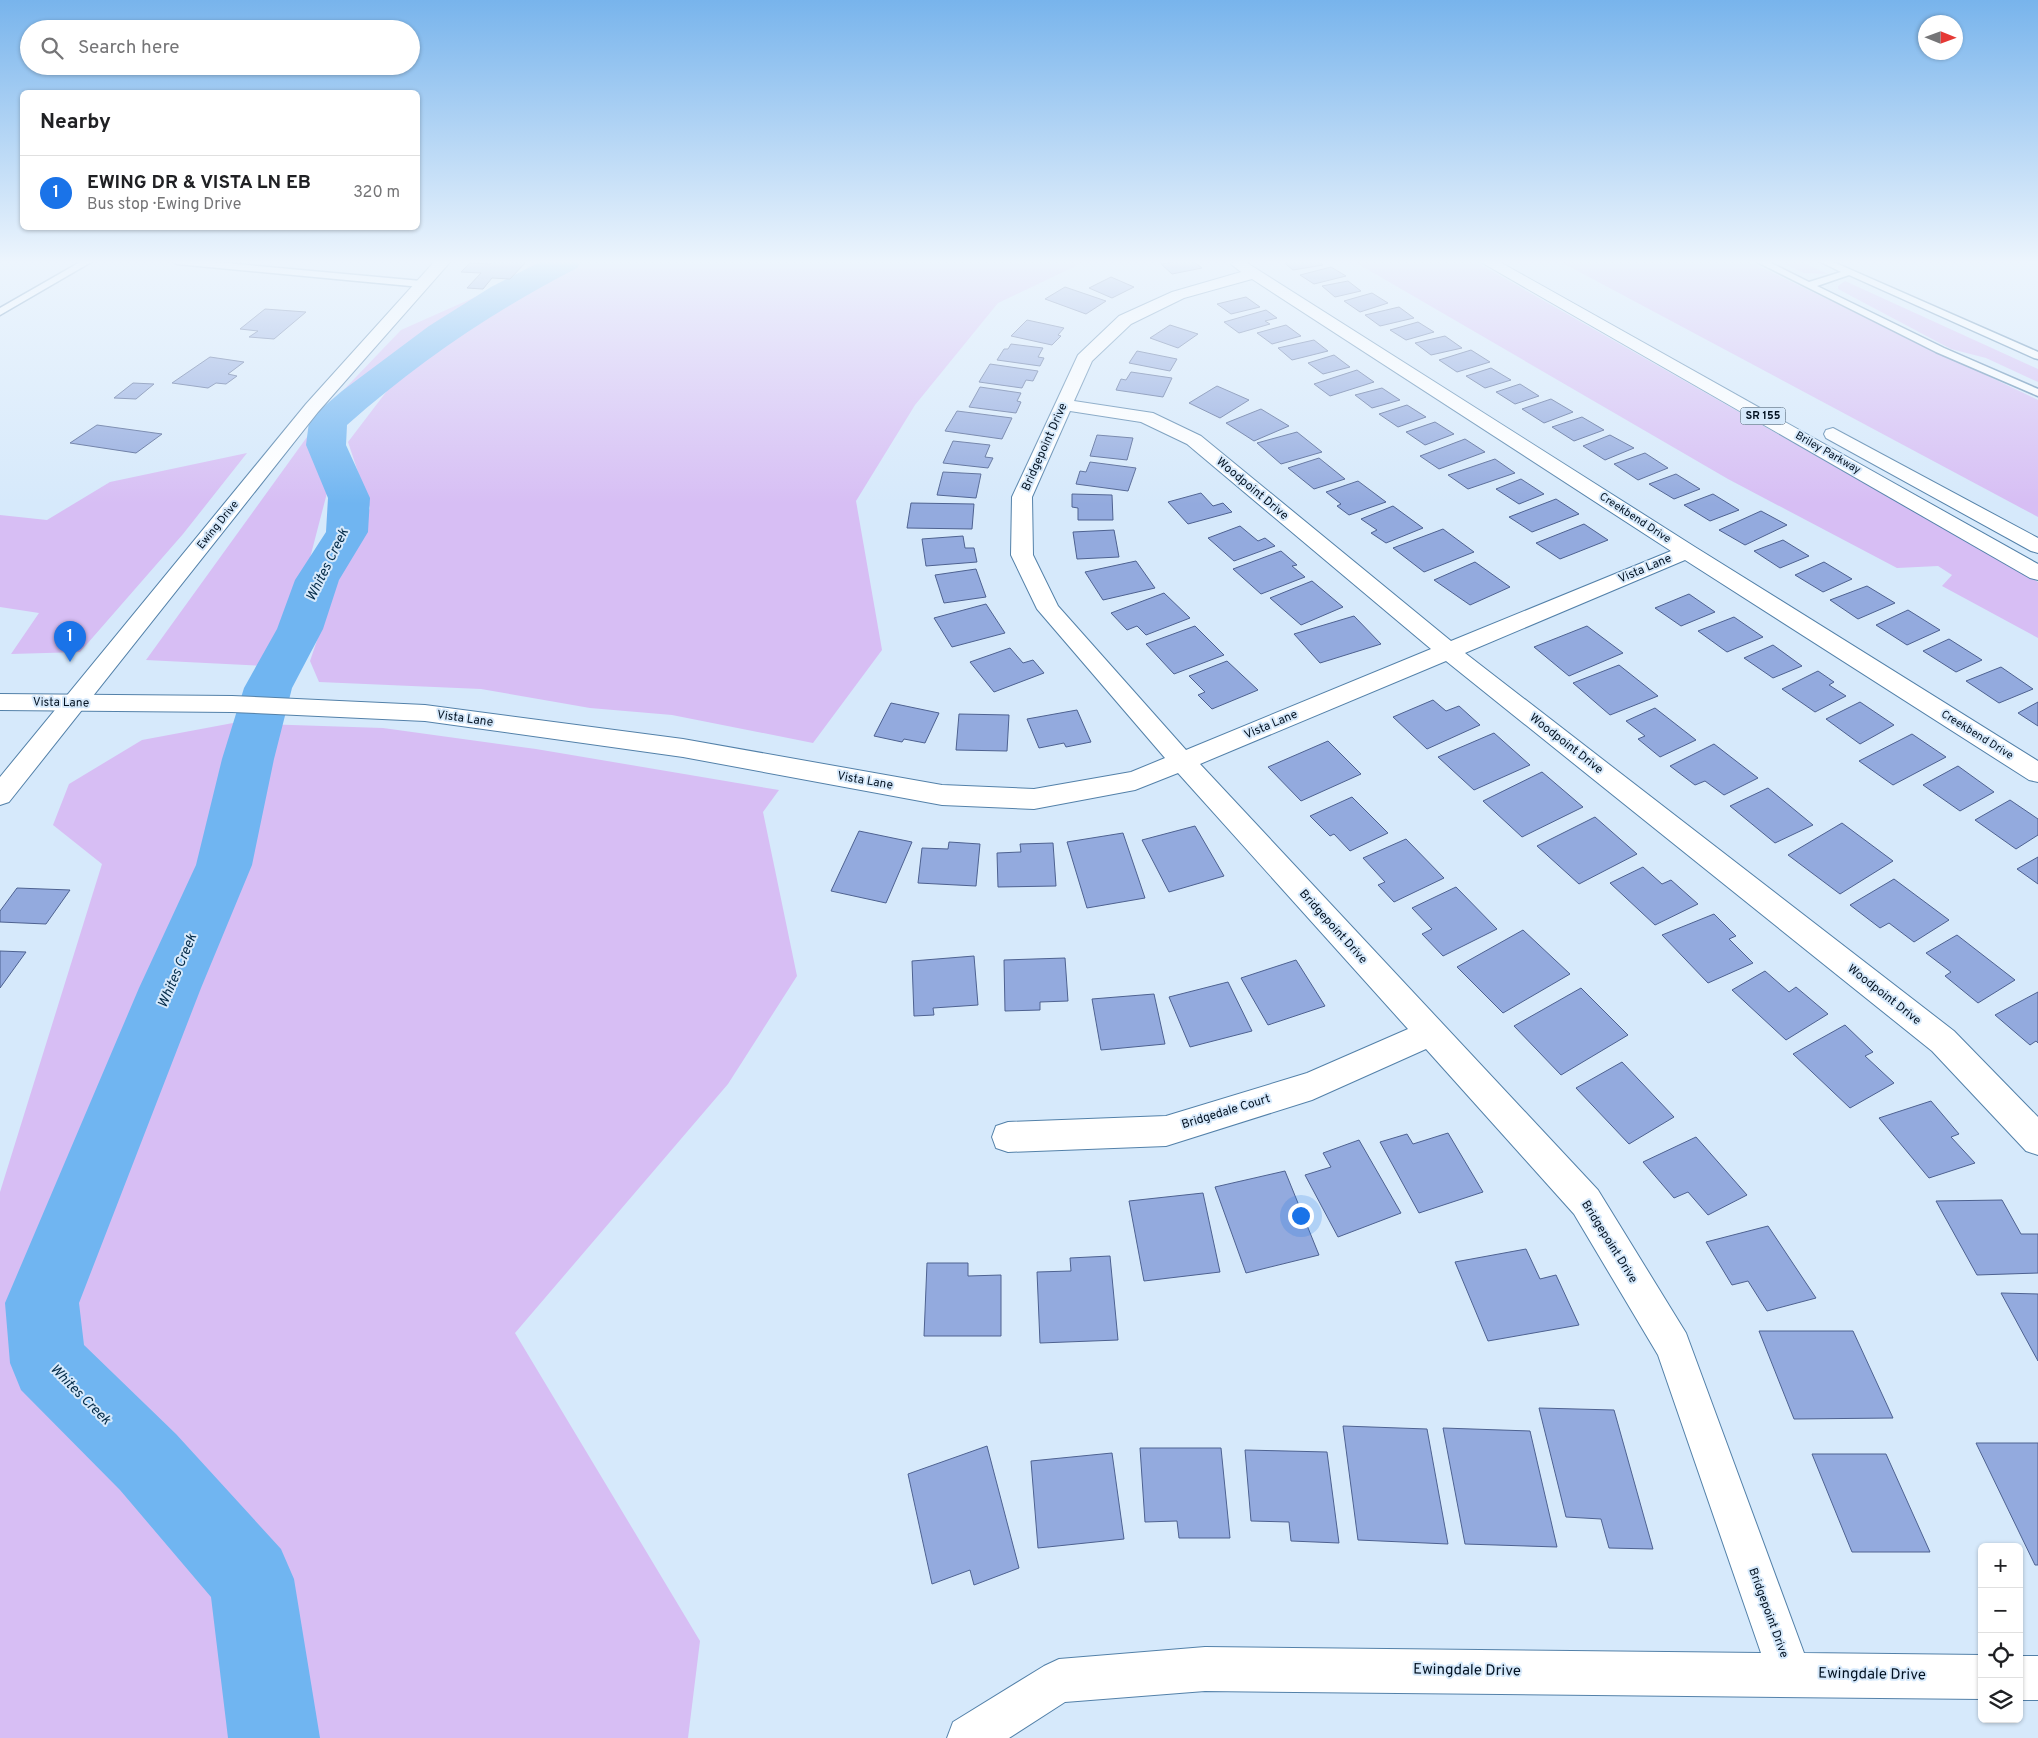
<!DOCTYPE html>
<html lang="en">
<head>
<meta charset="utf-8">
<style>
	:root { --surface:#fff; --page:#f6f6f6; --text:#202124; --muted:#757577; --line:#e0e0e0; --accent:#1a73e8 }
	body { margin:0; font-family:Overpass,sans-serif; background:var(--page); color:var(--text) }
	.controls { position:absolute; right:15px; bottom:15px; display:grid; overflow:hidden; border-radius:8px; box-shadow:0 1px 4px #0004 }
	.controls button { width:45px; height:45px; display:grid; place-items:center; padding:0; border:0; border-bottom:1px solid var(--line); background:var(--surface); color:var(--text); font:25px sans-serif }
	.compass { position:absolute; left:1918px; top:15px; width:45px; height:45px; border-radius:50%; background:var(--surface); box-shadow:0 1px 4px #0004; rotate:91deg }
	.you { position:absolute; left:1300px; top:1215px; width:18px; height:18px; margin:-12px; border:4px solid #fff; border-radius:50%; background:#1a73e8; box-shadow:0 0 0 8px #1a73e833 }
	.badge { display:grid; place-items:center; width:32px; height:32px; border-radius:50%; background:var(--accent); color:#fff; font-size:16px; font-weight:700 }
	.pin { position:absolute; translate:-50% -41px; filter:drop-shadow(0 1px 2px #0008) }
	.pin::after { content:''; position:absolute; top:26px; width:18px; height:15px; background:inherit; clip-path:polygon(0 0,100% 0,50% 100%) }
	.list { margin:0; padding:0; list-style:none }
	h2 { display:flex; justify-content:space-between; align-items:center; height:65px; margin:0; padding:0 20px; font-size:21px }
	h2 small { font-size:16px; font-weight:400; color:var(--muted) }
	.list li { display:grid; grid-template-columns:32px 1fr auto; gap:15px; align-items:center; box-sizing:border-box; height:75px; padding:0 20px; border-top:1px solid var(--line) }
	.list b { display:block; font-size:19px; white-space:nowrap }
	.list p { margin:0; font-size:16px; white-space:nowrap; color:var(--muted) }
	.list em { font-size:16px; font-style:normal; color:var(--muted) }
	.icon { flex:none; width:28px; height:28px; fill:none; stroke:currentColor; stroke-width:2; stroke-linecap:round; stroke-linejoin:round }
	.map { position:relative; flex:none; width:2038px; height:1738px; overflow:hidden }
	.search { position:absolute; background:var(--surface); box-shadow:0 1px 4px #0004; left:20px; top:20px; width:400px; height:55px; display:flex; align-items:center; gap:12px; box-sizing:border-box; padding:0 18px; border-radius:28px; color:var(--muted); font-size:19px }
	.panel { position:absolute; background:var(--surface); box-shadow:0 1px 4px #0004; left:20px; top:90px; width:400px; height:140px; border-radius:8px }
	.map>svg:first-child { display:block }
	.green { fill:#d7bef4 }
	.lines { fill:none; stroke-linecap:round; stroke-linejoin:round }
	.river { fill:#70b5f1; fill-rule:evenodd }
	.building { fill:#93aade; stroke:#4e6291 }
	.service-casing { stroke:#5381a9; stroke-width:3 }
	.minor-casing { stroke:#5381a9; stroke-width:2 }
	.tertiary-casing { stroke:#5381a9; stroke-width:2 }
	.motorway-casing { stroke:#5381a9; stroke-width:2 }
	.service { fill:#fff; fill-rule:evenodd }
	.minor { fill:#fff; fill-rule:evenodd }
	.tertiary { fill:#fff; fill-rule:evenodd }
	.motorway { fill:#fff; fill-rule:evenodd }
	.labels { text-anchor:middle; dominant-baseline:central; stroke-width:4; stroke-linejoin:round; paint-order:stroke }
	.shield { fill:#d6e9fb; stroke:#425262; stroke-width:1 }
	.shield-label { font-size:11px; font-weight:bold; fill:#021121 }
	.far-street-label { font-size:11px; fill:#021121; stroke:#d6e9fb }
	.street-label { font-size:12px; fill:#021121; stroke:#d6e9fb }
	.water-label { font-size:14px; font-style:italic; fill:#042b48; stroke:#d6e9fb }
	.near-street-label { font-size:15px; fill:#021121; stroke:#d6e9fb }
</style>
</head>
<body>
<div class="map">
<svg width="2038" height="1738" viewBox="0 0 2038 1738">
	<rect width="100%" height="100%" fill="#d6e9fb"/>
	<g class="green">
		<path d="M536,261h21l-26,12 -108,62 -81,64 -26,35 12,55 -25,96 -38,81 -119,-6 187,-259 68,-71 108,-48z"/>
		<path d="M584,261h495l3,2 -84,40 -83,102 -59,96 26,149 -69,93 -141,-28 -82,-7 -109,-19 -162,-7 -9,-21 23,-68 37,-85 -22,-66 51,-67 162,-104z"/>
		<path d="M1353,261h121l564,321v56l-96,-52 10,-11 -14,-9 -41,2 -169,-89z"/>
		<path d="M1559,261h189l290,139v117z"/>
		<path d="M1778,261h21l29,13 -24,-1z"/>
		<path d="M1845,281l193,88v13l-52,-24 -35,-9 -113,-60v-3z"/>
		<path d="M247,453l-64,81 -103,118 -69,2 28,-41 -39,-6v-92l47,5 63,-38z"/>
		<path d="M233,723l150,5 153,21 243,41 -16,22 34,164 -69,108 -213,249 185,308 -12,97h-688v-546l102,-328 -49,-39 16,-41 73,-44z"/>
	</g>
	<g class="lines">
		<path class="river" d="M542,261h40l-5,7c-84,43 -160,95 -230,157l-1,20 24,53 -2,34 -29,48 -16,49 -31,59 -18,71 -22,106 -51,123 -122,315 5,42 92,89 105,115 13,30 26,159h-92l-17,-141 -91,-107 -99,-100 -11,-27 -5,-60 134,-315 57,-123 26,-106 22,-71 33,-59 18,-49 31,-48 2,-34 -22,-53 3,-23 6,-8 27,-23 87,-65 62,-39z"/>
	</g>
	<g class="building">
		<path d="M493,261l33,1 -16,17 -18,-1 -9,11 -16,-1 14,-15 -20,-1 9,-9 20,1z"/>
		<path d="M1180,261h13l9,7 -30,6 -11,-10z"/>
		<path d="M1282,261h36l5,4 -30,5z"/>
		<path d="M1331,267l15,9 -32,8 -14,-9z"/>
		<path d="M1111,277l23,10 -22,11 -23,-10z"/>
		<path d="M1348,281l13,10 -26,6 -13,-11z"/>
		<path d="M1065,287l41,14 -20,13 -41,-15z"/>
		<path d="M1372,293l16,10 -28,9 -16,-11z"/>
		<path d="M1246,297l14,10 -29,7 -14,-10z"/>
		<path d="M1399,307l15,11 -34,8 -15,-11z"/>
		<path d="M265,309l41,3 -32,27 -25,-2 9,-6 -18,-2z"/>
		<path d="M1266,310l11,8 -12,3 5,3 -31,9 -15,-11z"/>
		<path d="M1027,320l37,8 -6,7 3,1 -9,9 -41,-9z"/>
		<path d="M1418,322l16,10 -28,8 -16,-10z"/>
		<path d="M1170,325l28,9 -20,14 -28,-10z"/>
		<path d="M1286,325l15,11 -29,8 -15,-11z"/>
		<path d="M1445,336l17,12 -31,7 -16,-12z"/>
		<path d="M1314,340l14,11 -36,9 -14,-12z"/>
		<path d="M1011,344l32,4 -5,9 6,1 -4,8 -43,-6 7,-11h4z"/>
		<path d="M1471,350l19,12 -33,10 -18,-12z"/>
		<path d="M1137,351l40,8 -7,12 -41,-8z"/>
		<path d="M1334,355l16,12 -27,7 -15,-11z"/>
		<path d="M210,357l34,5 -16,12 9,2 -11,8 -10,-1 -8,5 -36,-5z"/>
		<path d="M990,364l48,7 -5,10 -7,-1 -4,8 -43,-6z"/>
		<path d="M1491,368l20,12 -26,8 -19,-12z"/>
		<path d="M1357,370l17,12 -44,14 -16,-12z"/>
		<path d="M1131,372l41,6 -9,19 -47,-7 5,-11 5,1z"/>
		<path d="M133,383l21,1 -18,15 -22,-1z"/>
		<path d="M1520,384l19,12 -24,8 -19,-12z"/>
		<path d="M1217,386l32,14 -29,18 -31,-15z"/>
		<path d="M980,387l41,6 -4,8 4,1 -5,11 -47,-6z"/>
		<path d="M1382,388l18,12 -28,8 -17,-13z"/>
		<path d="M1551,399l22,13 -29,11 -22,-14z"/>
		<path d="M1407,405l19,12 -28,10 -19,-13z"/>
		<path d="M1261,409l28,17 -35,15 -28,-18z"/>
		<path d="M957,411l55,7 -10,21 -57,-8z"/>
		<path d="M1582,417l22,13 -30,11 -22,-14z"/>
		<path d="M1435,422l19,12 -29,11 -19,-13z"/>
		<path d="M97,425l65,9 -26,19 -66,-10z"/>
		<path d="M1297,432l25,20 -41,12 -24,-21z"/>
		<path d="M1097,435l36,3 -6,22 -37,-4z"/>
		<path d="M1610,435l24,13 -29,12 -22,-14z"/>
		<path d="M1465,439l20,13 -46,17 -19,-13z"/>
		<path d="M953,441l37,4 -5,12 8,1 -5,10 -45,-5z"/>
		<path d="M1645,453l23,15 -30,12 -24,-16z"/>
		<path d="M1319,458l26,21 -31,10 -26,-21z"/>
		<path d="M1495,459l20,14 -47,16 -20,-14z"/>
		<path d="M1090,462l46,6 -8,23 -52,-7 4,-13 6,1z"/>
		<path d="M943,472l38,2 -5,24 -39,-3z"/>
		<path d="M1676,474l24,15 -26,10 -25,-15z"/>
		<path d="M1521,479l23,15 -25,10 -23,-15z"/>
		<path d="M1358,481l28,21 -37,13 -12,-9 4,-2 -15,-12z"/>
		<path d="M1201,493l12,13 10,-3 9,9 -44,12 -20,-22z"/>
		<path d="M1072,494l40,1 1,25h-35v-12l-6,-1z"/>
		<path d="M1713,494l26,16 -29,11 -26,-16z"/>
		<path d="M1556,499l23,15 -47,18 -23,-15z"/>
		<path d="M911,503l63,1 -2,25 -65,-1z"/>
		<path d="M1393,506l30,22 -37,15 -15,-10 6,-3 -16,-11z"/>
		<path d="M1761,511l26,14 -42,20 -26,-15z"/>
		<path d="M1584,524l24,16 -48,19 -24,-16z"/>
		<path d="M1240,526l18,15 7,-3 10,8 -41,15 -26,-23z"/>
		<path d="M1443,529l31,23 -50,20 -31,-24z"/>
		<path d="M1114,530l5,27 -42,2 -4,-27z"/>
		<path d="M963,536l2,12h9l3,14 -51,4 -4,-27z"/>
		<path d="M1783,540l26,16 -29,12 -26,-17z"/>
		<path d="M1281,551l16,14 -5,1 13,11 -44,17 -28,-25z"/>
		<path d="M1136,561l19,27 -52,12 -18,-28z"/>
		<path d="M1475,562l35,25 -40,18 -36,-25z"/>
		<path d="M1824,562l28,17 -29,13 -28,-17z"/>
		<path d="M976,569l10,28 -42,6 -9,-28z"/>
		<path d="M1312,581l31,26 -42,18 -31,-27z"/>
		<path d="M1867,586l28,17 -37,16 -28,-19z"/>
		<path d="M1164,593l26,25 -44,17 -9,-9 -10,4 -16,-17z"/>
		<path d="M1689,594l26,18 -34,14 -26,-18z"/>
		<path d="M986,604l19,29 -53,14 -18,-29z"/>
		<path d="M1908,610l32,20 -33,15 -31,-20z"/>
		<path d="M1354,616l27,28 -61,19 -26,-29z"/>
		<path d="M1734,617l29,20 -36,15 -29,-21z"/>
		<path d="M1195,626l29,29 -50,19 -28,-30z"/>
		<path d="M1587,626l36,27 -54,23 -35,-29z"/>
		<path d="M1949,639l33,21 -26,12 -33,-21z"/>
		<path d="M1773,645l29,21 -29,12 -29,-20z"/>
		<path d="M1010,648l13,15 10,-3 11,13 -50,19 -24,-30z"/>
		<path d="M1227,661l31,29 -46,19 -14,-14 7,-3 -16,-16z"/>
		<path d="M1619,665l39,31 -48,19 -37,-32z"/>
		<path d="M2001,667l32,22 -34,14 -33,-22z"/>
		<path d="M1818,671l16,11 -5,3 17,11 -31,16 -33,-23z"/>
		<path d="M1433,700l13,11 13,-5 21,19 -53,24 -34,-32z"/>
		<path d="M1860,702l34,23 -34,19 -34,-25z"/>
		<path d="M2038,702v24l-20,-13z"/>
		<path d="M891,703l48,10 -14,30 -21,-4 -2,3 -28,-6z"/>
		<path d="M1655,708l41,32 -36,17 -22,-18 7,-3 -19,-15z"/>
		<path d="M1077,710l14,32 -25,5 -2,-4 -25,5 -12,-29z"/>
		<path d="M959,714l50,1 -2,36 -51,-1z"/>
		<path d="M1494,733l36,32 -56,25 -36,-33z"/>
		<path d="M1912,734l34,23 -53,28 -34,-24z"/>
		<path d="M1328,741l33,33 -60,27 -33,-34z"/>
		<path d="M1714,744l44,34 -34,17 -19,-14 -10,4 -25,-19z"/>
		<path d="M1958,766l36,26 -34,19 -37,-26z"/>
		<path d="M1542,772l41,35 -61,30 -39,-36z"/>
		<path d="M1768,788l45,37 -38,18 -45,-37z"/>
		<path d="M1352,797l36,36 -38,18 -16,-17 -4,2 -20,-20z"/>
		<path d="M2010,800l28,19v16l-22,14 -41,-29z"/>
		<path d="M1595,817l42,37 -58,30 -42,-38z"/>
		<path d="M1842,823l51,38 -53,33 -52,-39z"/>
		<path d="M1195,826l29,50 -55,16 -27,-52z"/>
		<path d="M859,831l53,11 -26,61 -55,-12z"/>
		<path d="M1123,833l22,65 -58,10 -20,-66z"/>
		<path d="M1406,839l38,39 -50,24 -16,-17 7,-3 -22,-24z"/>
		<path d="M949,842l31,2 -4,42 -58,-3 4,-35 26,1z"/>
		<path d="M1053,843l3,43 -58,1 -1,-34 24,-1 -1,-8z"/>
		<path d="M2038,857v27l-21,-15z"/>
		<path d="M1643,867l19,17 9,-4 27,24 -43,21 -45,-42z"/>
		<path d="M1894,879l55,41 -35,22 -25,-19 -9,5 -30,-23z"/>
		<path d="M1456,887l41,42 -54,27 -21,-22 10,-5 -20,-21z"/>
		<path d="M17,888l53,2 -24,34 -46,-2v-11z"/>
		<path d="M1714,914l22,22 -7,3 24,24 -45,20 -46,-48z"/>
		<path d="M1523,930l47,44 -67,39 -46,-46z"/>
		<path d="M1957,935l58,45 -37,23 -33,-27 6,-4 -25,-19z"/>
		<path d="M0,951l26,1 -26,36z"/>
		<path d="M974,956l4,49 -45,3 1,7 -20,1 -2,-55z"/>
		<path d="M1065,958l3,43 -28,1v8l-35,1 -1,-51z"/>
		<path d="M1296,960l29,46 -57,19 -27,-47z"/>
		<path d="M1765,971l24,21 7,-5 32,27 -42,26 -54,-50z"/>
		<path d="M1228,982l24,49 -62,16 -21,-50z"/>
		<path d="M1581,988l47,47 -67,40 -47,-49z"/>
		<path d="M2038,992v51l-2,-2 -6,4 -35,-30z"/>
		<path d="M1154,994l11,50 -64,6 -9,-51z"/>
		<path d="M1845,1025l28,27 -8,4 29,27 -44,25 -57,-54z"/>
		<path d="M1622,1062l52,55 -45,27 -53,-56z"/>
		<path d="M1931,1101l28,33 -8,3 24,26 -46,15 -50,-60z"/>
		<path d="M1448,1133l35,59 -64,21 -39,-71 27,-8 6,10z"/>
		<path d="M1696,1137l51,58 -39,20 -20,-23 -14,6 -31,-36z"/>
		<path d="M1359,1140l42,73 -63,24 -33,-62 26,-8 -8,-14z"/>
		<path d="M1285,1171l34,84 -73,18 -31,-86z"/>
		<path d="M1203,1193l17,79 -76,9 -15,-80z"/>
		<path d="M2002,1200l19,34h17v39l-61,2 -41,-74z"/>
		<path d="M1768,1226l48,72 -49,13 -19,-30 -16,4 -26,-43z"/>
		<path d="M1526,1249l14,30 16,-4 23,50 -91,16 -33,-79z"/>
		<path d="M1110,1256l8,84 -78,3 -3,-71 34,-1 -1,-13z"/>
		<path d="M927,1263h41v13l33,-1v61h-77z"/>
		<path d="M2001,1293l37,1v67z"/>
		<path d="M1759,1331h94l40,87 -99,1z"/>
		<path d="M1539,1408l75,2 39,139 -44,-1 -8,-29 -35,-2z"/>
		<path d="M1343,1426l84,3 21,115 -90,-4z"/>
		<path d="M1443,1428l87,3 27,116 -92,-3z"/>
		<path d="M1976,1443h62v122h-3z"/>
		<path d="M987,1446l32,122 -45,17 -4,-15 -38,14 -24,-110z"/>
		<path d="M1140,1448h81l9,90h-51l-2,-17 -32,1z"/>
		<path d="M1245,1450l82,2 12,91 -48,-2 -2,-19 -38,-1z"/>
		<path d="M1112,1453l12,86 -86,9 -7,-87z"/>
		<path d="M1812,1454h74l44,98h-78z"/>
	</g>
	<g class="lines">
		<g class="service-casing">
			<g id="service">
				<path d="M82,261h11l-93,54v-7z"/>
				<path d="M173,261h30l218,20 5,3 -5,3 -244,-23z"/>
				<path d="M1755,261h12l42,21 32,-10 -22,-11h12l207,91v7l-4,-1 -185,-83 -32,11 127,62 94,41v7l-102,-44z"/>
			</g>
		</g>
		<g class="minor-casing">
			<g id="minor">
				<path d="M1234,261h10l451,286 343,214v21l-9,-2 -344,-220 -220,93 489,378 84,86v38l-12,-4 -94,-100 -486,-390 -246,103 398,426 88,143 118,320 178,2v44l-777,-8 -140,11 -56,36h-62l6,-16 91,-56 15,-7 146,-12 556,6 -103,-298 -84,-141 -148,-165 -114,51 -146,46 -158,6 -12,-4 -4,-11 4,-11 12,-4 158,-6 141,-43 101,-44 -230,-256 -43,17 -101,19 -92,-4 -259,-48 -258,-36 -193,-9 -232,-2v-16l232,2 193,9 258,34 259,46 92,4 97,-17 34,-14 -128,-149 -26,-54 1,-58 66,-142 41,-39 53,-24 69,-20 -10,-8zM1252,279l419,272 -220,90 -250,-205 -48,-23 -79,-12 18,-40 39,-37 53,-26zM1070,411l71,11 46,22 244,205 -245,101 -128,-144 -25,-51 -1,-58z"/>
				<rect x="2019" y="1656" width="19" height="44"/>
			</g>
		</g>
		<g class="tertiary-casing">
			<path id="tertiary" d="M435,261h16l-133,151 -309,390 -9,3v-28l306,-373z"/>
		</g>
		<g class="motorway-casing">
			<g id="motorway">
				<path d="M1479,261h19l540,303v16l-8,-2z"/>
				<path d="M1833,428l205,110v15l-7,-2 -205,-113 -2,-4 2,-4z"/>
			</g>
		</g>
		<use href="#service" class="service"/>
		<use href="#minor" class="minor"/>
		<use href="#tertiary" class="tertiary"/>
		<use href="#motorway" class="motorway"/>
	</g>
	<linearGradient id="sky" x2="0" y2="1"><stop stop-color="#78b4ec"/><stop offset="0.52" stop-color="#edf5fd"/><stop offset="1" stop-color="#edf5fd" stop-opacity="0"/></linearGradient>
	<rect width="2038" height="504" fill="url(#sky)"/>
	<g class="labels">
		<rect class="shield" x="1740.5" y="407.5" width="45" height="17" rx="4"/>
		<g class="shield-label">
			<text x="1763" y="416">SR 155</text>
		</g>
		<g class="far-street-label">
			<text transform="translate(1828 453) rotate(30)">Briley Parkway</text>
			<text transform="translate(1635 518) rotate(33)">Creekbend Drive</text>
			<text transform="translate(218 525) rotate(-51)">Ewing Drive</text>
			<text transform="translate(1977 735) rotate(32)">Creekbend Drive</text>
		</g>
		<g class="street-label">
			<text transform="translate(1045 447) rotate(-66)">Bridgepoint Drive</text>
			<text transform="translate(1252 489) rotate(40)">Woodpoint Drive</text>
			<text transform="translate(1645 569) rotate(-23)">Vista Lane</text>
			<text transform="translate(61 703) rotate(1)">Vista Lane</text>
			<text transform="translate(465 719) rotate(8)">Vista Lane</text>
			<text transform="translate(1271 725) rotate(-23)">Vista Lane</text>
			<text transform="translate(1566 744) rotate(38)">Woodpoint Drive</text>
			<text transform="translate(865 781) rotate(10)">Vista Lane</text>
			<text transform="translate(1333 927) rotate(48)">Bridgepoint Drive</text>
			<text transform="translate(1884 995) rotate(38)">Woodpoint Drive</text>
			<text transform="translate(1226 1112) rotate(-17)">Bridgedale Court</text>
			<text transform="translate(1609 1242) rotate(58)">Bridgepoint Drive</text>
			<text transform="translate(1768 1613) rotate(70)">Bridgepoint Drive</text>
		</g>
		<g class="water-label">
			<text transform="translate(328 565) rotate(-64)">Whites Creek</text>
			<text transform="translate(178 971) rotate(-67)">Whites Creek</text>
			<text transform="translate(80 1395) rotate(45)">Whites Creek</text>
		</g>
		<g class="near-street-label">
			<text transform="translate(1467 1671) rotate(1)">Ewingdale Drive</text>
			<text transform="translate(1872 1675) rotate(1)">Ewingdale Drive</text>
		</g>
	</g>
</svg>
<div class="controls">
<button>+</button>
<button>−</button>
<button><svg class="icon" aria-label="locate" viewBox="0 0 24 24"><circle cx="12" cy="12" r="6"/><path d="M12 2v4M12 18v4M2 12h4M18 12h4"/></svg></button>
<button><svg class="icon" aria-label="layers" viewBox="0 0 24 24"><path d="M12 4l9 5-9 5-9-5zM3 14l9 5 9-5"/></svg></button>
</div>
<svg class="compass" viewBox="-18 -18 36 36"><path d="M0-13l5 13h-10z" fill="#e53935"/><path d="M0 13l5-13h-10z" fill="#757577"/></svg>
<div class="you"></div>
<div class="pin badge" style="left:70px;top:662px">1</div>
<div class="search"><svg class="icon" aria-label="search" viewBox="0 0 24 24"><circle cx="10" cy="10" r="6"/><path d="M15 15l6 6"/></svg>Search here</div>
<section class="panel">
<h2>Nearby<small></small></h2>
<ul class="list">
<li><span class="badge">1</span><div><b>EWING DR &amp; VISTA LN EB</b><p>Bus stop · Ewing Drive</p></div><em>320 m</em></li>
</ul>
</section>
</div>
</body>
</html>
